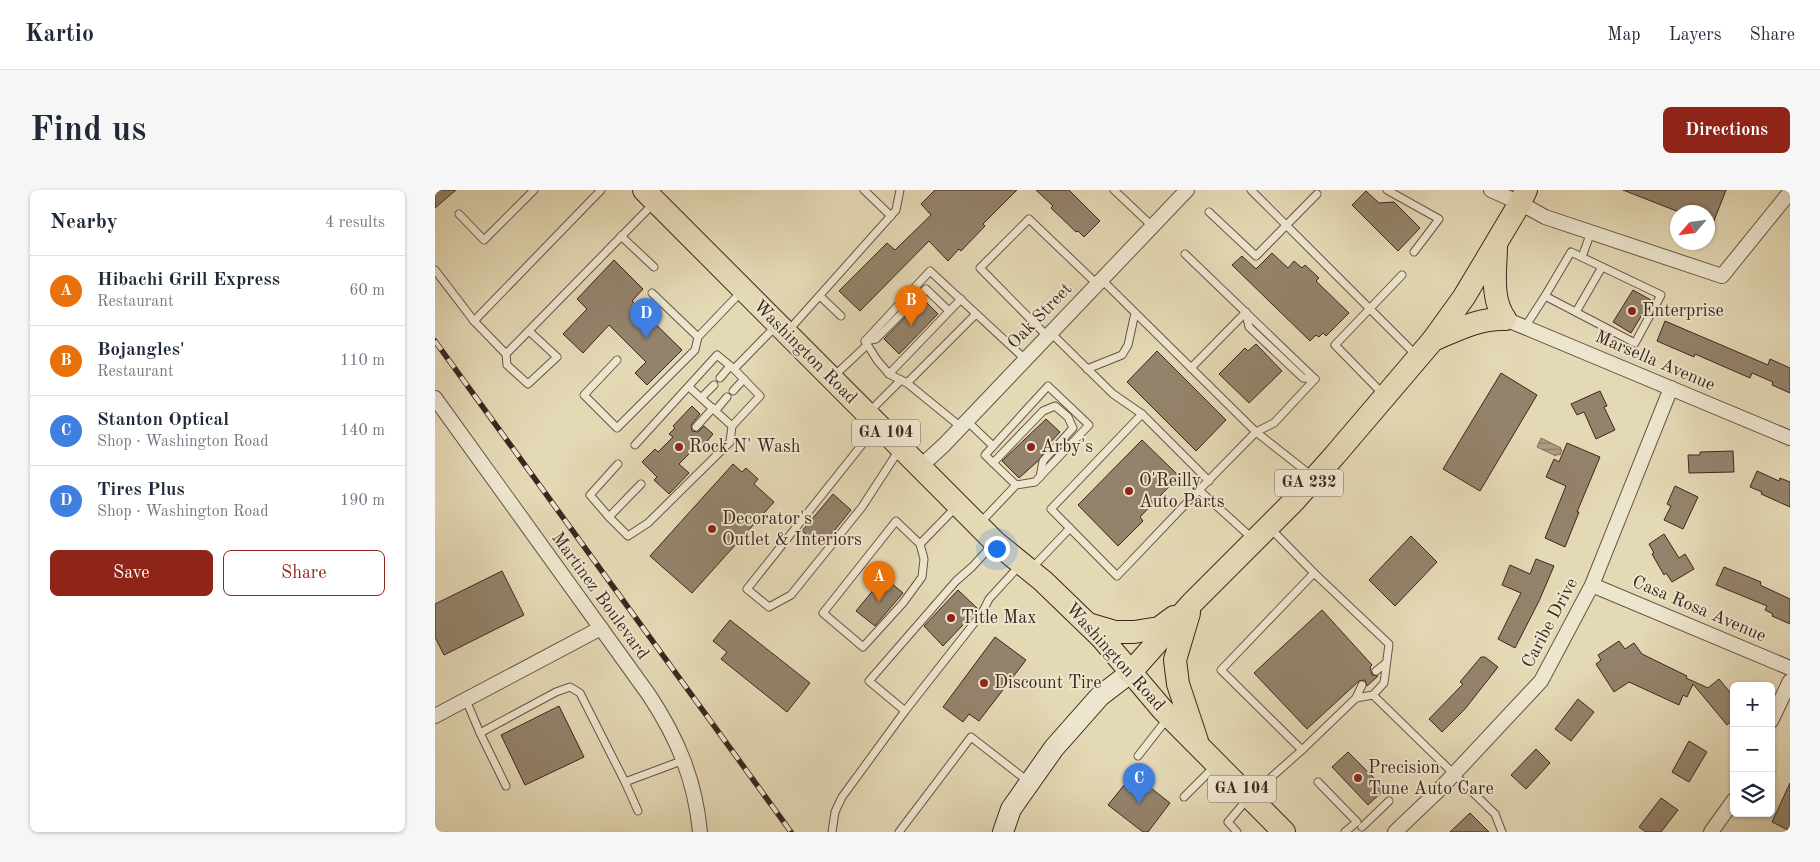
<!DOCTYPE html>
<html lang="en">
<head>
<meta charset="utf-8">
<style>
	:root { --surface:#fff; --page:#f6f6f7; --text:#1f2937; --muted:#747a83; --line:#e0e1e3; --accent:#8f2418 }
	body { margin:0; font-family:"Old Standard TT",serif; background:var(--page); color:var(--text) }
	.controls { position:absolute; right:15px; bottom:15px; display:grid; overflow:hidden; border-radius:8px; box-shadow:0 1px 4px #0004 }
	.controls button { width:45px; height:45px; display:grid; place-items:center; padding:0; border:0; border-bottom:1px solid var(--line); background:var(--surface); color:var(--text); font:25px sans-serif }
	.compass { position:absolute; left:1235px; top:15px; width:45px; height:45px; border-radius:50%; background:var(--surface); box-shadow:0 1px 4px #0004; rotate:242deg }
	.you { position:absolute; left:561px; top:358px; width:18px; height:18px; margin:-12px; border:4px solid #fff; border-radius:50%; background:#1a73e8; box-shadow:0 0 0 8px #1a73e833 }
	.badge { display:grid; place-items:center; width:32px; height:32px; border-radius:50%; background:var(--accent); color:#fff; font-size:16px; font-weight:700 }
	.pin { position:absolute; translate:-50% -41px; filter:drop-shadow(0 1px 2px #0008) }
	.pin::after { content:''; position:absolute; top:26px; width:18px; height:15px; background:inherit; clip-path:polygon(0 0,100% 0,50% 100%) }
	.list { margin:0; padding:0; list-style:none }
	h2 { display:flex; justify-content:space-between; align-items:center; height:65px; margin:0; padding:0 20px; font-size:21px }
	h2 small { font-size:16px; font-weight:400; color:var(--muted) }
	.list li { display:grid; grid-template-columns:32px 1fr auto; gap:15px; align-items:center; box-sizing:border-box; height:70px; padding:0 20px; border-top:1px solid var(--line) }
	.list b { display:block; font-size:19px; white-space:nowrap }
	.list p { margin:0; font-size:16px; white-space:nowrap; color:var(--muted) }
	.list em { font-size:16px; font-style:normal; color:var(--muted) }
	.actions { display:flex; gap:10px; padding:15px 20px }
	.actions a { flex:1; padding:11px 0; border:1px solid var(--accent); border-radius:8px; text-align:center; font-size:18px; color:var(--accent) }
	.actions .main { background:var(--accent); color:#fff }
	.icon { flex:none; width:28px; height:28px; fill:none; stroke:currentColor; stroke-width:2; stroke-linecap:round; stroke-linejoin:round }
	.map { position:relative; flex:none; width:1355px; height:642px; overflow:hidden; border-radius:8px }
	header { display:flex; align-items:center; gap:30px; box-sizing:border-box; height:70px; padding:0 25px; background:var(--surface); border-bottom:1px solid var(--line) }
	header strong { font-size:24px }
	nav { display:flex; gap:28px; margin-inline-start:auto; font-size:18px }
	.intro { display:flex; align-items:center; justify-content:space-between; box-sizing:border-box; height:120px; padding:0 30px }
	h1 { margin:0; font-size:35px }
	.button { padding:12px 22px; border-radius:8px; background:var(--accent); color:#fff; font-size:18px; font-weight:700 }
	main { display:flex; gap:30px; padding:0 30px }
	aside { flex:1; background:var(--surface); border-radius:8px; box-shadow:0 1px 4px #0004 }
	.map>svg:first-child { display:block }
	.water { fill:url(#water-rules); stroke:#806d59 }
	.building { fill:#94836c; stroke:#3e261d }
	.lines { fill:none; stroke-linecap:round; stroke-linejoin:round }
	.lane-casing { stroke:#685343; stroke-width:9 }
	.street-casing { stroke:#685343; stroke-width:16 }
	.secondary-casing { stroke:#3e261d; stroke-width:22 }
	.primary-casing { stroke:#3e261d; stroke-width:24 }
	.lane { stroke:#ede6cf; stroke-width:7 }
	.street { stroke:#ede6cf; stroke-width:14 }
	.secondary { stroke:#ede6cf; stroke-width:20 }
	.primary { stroke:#e4d9b5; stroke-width:22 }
	.rail-casing { stroke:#3e261d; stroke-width:5.5 }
	.rail { stroke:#ede6cf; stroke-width:4; stroke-dasharray:11; stroke-linecap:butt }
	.poi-dot { fill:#8f2418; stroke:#ede6cf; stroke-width:2 }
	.labels { text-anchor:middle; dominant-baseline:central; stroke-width:4; stroke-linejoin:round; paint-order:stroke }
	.shield { fill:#ede6cf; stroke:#726052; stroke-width:1 }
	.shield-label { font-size:16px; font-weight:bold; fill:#3e261d }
	.poi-label { font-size:18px; fill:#3e261d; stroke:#ede6cf; text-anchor:start }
	.street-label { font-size:18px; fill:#3e261d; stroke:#ede6cf }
</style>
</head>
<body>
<header>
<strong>Kartio</strong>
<nav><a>Map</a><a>Layers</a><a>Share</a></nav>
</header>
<div class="intro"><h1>Find us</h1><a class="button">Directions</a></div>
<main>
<aside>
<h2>Nearby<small>4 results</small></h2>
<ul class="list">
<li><span class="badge" style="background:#e8710a">A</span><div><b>Hibachi Grill Express</b><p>Restaurant</p></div><em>60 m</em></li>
<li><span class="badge" style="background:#e8710a">B</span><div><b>Bojangles'</b><p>Restaurant</p></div><em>110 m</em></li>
<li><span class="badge" style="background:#3f7fe0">C</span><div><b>Stanton Optical</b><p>Shop · Washington Road</p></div><em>140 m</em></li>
<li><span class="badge" style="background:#3f7fe0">D</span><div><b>Tires Plus</b><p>Shop · Washington Road</p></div><em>190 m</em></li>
</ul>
<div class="actions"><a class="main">Save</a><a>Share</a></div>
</aside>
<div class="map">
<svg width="1355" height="642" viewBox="0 0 1355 642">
	<defs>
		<pattern id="water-rules" width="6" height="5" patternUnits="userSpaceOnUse" patternTransform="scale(1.25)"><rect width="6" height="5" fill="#ac9c81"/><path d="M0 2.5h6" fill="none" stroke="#8d7f69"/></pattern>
	</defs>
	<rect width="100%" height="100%" fill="#e4d9b5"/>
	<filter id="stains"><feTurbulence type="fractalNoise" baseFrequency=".004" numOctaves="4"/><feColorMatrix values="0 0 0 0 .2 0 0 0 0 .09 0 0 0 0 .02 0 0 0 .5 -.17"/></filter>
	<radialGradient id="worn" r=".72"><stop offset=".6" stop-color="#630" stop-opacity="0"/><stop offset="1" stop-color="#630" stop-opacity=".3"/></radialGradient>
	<path class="water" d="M1106,248l20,10 -1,1 2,1 -2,5 -3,-1 -1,2 -19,-9z"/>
	<g class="building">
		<path d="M0,0h21l-21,18z"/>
		<path d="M500,0h82l-34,34 2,2 -24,25 -2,-2 -11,12 -19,-20 -69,70 -21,-20 48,-48 8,7 36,-35 -10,-11z"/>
		<path d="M601,0h33l31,31 -16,16 -6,-6 -2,1 -25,-24 2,-2z"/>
		<path d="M1188,0h103l-18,46 -1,-24h-28z"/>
		<path d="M931,1l13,12 15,-1 26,26 -22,23 -46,-46z"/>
		<path d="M837,63l16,15 6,-7 8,7 3,-3 14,13 -3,3 33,32 -23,23 -3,-3 -4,4 -3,-2 -6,6 -78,-76 10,-9 14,13z"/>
		<path d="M179,70l29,29 -11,12 50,49 -35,35 -12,-12 11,-11 -37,-37 -26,28 -20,-19 24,-25 -10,-10z"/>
		<path d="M1198,100l18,10 -20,33 -18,-11z"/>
		<path d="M488,109l15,15 -39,40 -15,-15z"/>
		<path d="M1230,131l103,44 2,-6 20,9v25l-18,-8 1,-3 -21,-9 -2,5 -55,-24 -1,3 -37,-16z"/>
		<path d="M821,154l26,27 -33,32 -30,-29 26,-26 3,3z"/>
		<path d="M722,161l69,69 -30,31 -69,-69z"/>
		<path d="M1066,183l36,22 -57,96 -37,-22z"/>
		<path d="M1165,201l7,15 -3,1 11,23 -19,9 -12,-27 -7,3 -6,-11z"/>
		<path d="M257,216l8,8 -9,11 1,6 6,1 6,-6 9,8 -9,11 -3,-3 -22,22 10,9 -20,21 -15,-14 3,-3 -15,-15 13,-13 3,3 15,-15 -4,-3 6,-6 -2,-2z"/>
		<path d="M611,229l14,13 -12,13v3l-10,13 -19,17 -17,-17z"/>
		<path d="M707,250l37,36 -39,41 3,4 -25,25 -40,-41z"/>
		<path d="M1132,253l33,14 -23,55h2l-14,35 -20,-9 21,-52 -20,-9 8,-18 5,3z"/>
		<path d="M1298,261l1,21 -45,1 -1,-18h12v-3z"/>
		<path d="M298,274l9,8 4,-4 12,11 -4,5 20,18 -82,91 -42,-37z"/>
		<path d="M1322,281l22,10 1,-3 10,4v25l-29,-13 1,-2 -12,-5z"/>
		<path d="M1240,296l23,11 -15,32 -19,-9 7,-14 -4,-2z"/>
		<path d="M398,304l18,16 -30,37 -19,-16z"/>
		<path d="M1229,344l15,24 6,-4 9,15 -22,13 -6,-9 -2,2 -12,-21 2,-1 -5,-9z"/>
		<path d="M976,346l26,26 -42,44 -26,-26z"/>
		<path d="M1101,369l18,7 -15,35 -24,47 -17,-9 23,-46 -19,-8 8,-20 20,9z"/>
		<path d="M1289,377l37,15 -1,3 30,14v25l-18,-8 1,-2 -8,-4 2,-4 -51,-21z"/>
		<path d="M67,381l22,44 -80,40 -9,-18v-33z"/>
		<path d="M449,387l19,16 -28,33 -19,-15z"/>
		<path d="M523,400l20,19 -35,37 -19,-20z"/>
		<path d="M887,420l50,55 -2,2 2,8 6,1 -11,10 -2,-6 -6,1 -52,48 -53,-56z"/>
		<path d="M295,430l80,63 -23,29 -66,-53 6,-7 -14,-11z"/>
		<path d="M560,447l31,23 -47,61 -10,-7 -6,8 -20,-15z"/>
		<path d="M1184,451l6,8 9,-6 8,11 45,22 -1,2 22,10 11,-9 15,18v22l-7,6 -34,-41 -6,13 -4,-2 -4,10 -50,-23 -15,10 -18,-28 5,-4 -3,-5z"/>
		<path d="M1046,467h4l13,10 -33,42 -23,23 -13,-13 34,-35 -3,-2z"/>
		<path d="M1143,509l16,13 -23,29 -16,-12z"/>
		<path d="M124,516l25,51 -59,28 -24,-50z"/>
		<path d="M1254,551l18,11 -18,30 -17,-10z"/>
		<path d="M1101,559l14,14 -24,26 -15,-14z"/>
		<path d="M913,562l37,37 -17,16 -36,-38z"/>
		<path d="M698,584l37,29 -22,29h-5l-35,-27z"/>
		<path d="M1355,593v48l-18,-9z"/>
		<path d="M1226,608l17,12 -17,22h-15l-7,-5z"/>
		<path d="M1035,623l19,19h-39z"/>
	</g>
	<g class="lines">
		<g class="lane-casing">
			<g id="lane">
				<path d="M166,0l-127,131 32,33 148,-151"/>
				<path d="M429,0l27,26"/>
				<path d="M679,0l38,36"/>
				<path d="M816,0l165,165"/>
				<path d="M952,0l52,29 -25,33"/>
				<path d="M774,22l47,44 61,-62"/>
				<path d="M24,24l25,26 50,-50"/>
				<path d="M186,46l33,31"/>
				<path d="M1136,62l90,43 -26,48 -90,-47z"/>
				<path d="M750,64l130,125"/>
				<path d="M1147,67l9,-25"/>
				<path d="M0,80l39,51"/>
				<path d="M666,89l155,153 56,44"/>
				<path d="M217,103l46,44 43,-45"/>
				<path d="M385,106l21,20"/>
				<path d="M1141,122l26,-45"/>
				<path d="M811,124l3,13 54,51 12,1"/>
				<path d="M1090,137l20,-31"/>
				<path d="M353,141l108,-121 4,-20"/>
				<path d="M616,143l62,61 29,20"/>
				<path d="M612,146l-67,-68 49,-49 68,65"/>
				<path d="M430,151l11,-2 50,-50 23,22"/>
				<path d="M71,164l1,11 21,19 29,-27 -28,-26"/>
				<path d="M182,170l-33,35 33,33 78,-78 3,-13"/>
				<path d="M756,178l55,-56"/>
				<path d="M652,179l35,-14 6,-10 7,-32"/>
				<path d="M454,184l72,-75"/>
				<path d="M398,187l34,-32"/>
				<path d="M285,188l10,-12"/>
				<path d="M472,193l69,-69"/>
				<path d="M298,201l11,-12"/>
				<path d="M948,204l-48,-49 67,-70"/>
				<path d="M267,207l12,-12"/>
				<path d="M281,220l11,-13"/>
				<path d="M434,222l32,-32"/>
				<path d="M532,231l26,25"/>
				<path d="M297,236l28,-30 -26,-27"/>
				<path d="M261,237l17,-19"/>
				<path d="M441,237l-129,162 22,18 22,-12 71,-88 37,-57"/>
				<path d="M526,237l-54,-44 -18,-9 -12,-14 -12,-19 65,-70 95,88"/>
				<path d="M200,255l82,-90 17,14 42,-43"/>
				<path d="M558,273l50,-52 12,-5 13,11 5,11 -30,33 -3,16"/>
				<path d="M183,274l-28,31 19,22 32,-33"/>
				<path d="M774,291l-67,-67 -91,95 66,67 82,-86 57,-58 18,-9 41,-44"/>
				<path d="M764,300l54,49"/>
				<path d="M174,327l19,19 20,-13 82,-81 2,-16 -43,-39"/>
				<path d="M461,331l24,23 4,15 -2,18 -19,26 -40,44 -40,-34z"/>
				<path d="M545,333l36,-38 19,-3 54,-57 -41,-39 -63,69 31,30"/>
				<path d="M485,354l36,-37"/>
				<path d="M597,378l38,-40"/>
				<path d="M941,481l10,-8"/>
				<path d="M938,505l122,119 7,18"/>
				<path d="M921,508l6,-13"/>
				<path d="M31,510l14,33"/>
				<path d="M470,521l-36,-30 87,-100 16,-14 22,-24"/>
				<path d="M867,560l-81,-80 93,-97"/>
				<path d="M703,566l29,-37"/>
				<path d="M190,592l13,29"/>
				<path d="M883,592l39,40 -12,10"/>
				<path d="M71,596l-26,-53 76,-41 14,-5 10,6 45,89 59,-22"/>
				<path d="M749,607l31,-31"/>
				<path d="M927,637l27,-26"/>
				<path d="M397,642l3,-20 7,-15 63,-86 77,-98 7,-14 31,-34"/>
				<path d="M464,642l72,-95 58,45"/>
				<path d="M802,642l-9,-10 21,-25 53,-47 54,-52 17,-3 11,-12 5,-39 -75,-71 -43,-44"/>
			</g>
		</g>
		<g class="street-casing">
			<g id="street">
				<path d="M1056,0l29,13 25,14 177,59 68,-84"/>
				<path d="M1070,129l285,119"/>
				<path d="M0,208l214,297c29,44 46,85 51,137"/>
				<path d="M485,277l24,-22 243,-255"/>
				<path d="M1157,395l198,83"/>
				<path d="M0,526l166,-88"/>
				<path d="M1336,531l19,-40"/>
				<path d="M960,642l44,-42 102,-109 51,-96 79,-197"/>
				<path d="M1276,642l23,-32"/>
			</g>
		</g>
		<g class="secondary-casing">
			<path id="secondary" d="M568,642l8,-23 43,-61 46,-52 30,-23"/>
		</g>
		<g class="primary-casing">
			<g id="primary">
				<path d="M209,0l351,352 48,39 58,56 61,72 122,123"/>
				<path d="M1061,55c0,25 -6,52 9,74"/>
				<path d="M998,150c24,-10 46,-22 72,-21"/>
				<path d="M754,423l-14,47 3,24 19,57"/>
				<path d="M653,434l27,8h19l25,-4 15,-11"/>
				<path d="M695,483l62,-70 102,-102 41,-46 98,-115 31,-43 56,-94 6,-13"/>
			</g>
		</g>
		<use href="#lane" class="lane"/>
		<use href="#street" class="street"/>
		<use href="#secondary" class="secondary"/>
		<use href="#primary" class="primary"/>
		<g class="rail-casing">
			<path id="rail" d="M0,151l356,491"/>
		</g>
		<use href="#rail" class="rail"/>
	</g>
	<g class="poi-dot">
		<circle cx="1197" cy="121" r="5"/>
		<circle cx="244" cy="257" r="5"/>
		<circle cx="596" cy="257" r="5"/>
		<circle cx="694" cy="301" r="5"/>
		<circle cx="277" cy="339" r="5"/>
		<circle cx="516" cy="428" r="5"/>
		<circle cx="549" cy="493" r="5"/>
		<circle cx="923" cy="588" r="5"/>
	</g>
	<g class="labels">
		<g class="shield">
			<rect x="417" y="229.5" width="68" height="27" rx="4"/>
			<rect x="840" y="279.5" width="68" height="27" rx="4"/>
			<rect x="773" y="585.5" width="68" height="27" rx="4"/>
		</g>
		<g class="shield-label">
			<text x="451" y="243">GA 104</text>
			<text x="874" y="293">GA 232</text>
			<text x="807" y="599">GA 104</text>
		</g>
		<g class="poi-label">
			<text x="1207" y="121">Enterprise</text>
			<text x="254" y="257">Rock N' Wash</text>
			<text x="606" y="257">Arby's</text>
			<text x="704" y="291">O'Reilly<tspan x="704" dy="21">Auto Parts</tspan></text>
			<text x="287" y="329">Decorator's<tspan x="287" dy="21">Outlet &amp; Interiors</tspan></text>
			<text x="526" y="428">Title Max</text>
			<text x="559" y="493">Discount Tire</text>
			<text x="933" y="578">Precision<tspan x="933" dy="21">Tune Auto Care</tspan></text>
		</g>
		<g class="street-label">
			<text transform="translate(605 126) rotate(-46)">Oak Street</text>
			<text transform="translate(370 162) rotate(45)">Washington Road</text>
			<text transform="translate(1220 171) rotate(23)">Marsella Avenue</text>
			<text transform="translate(165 406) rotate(54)">Martinez Boulevard</text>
			<text transform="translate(1264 419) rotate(23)">Casa Rosa Avenue</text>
			<text transform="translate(1115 433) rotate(-62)">Caribe Drive</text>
			<text transform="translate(680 467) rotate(48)">Washington Road</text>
		</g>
	</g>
	<rect width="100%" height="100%" filter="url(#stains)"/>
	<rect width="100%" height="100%" fill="url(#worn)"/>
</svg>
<div class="controls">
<button>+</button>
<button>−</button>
<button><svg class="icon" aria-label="layers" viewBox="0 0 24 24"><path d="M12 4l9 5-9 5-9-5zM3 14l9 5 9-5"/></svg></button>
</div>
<svg class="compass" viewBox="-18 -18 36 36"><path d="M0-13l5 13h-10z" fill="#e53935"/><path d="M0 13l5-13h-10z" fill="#747a83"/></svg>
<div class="you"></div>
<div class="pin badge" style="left:444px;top:412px;background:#e8710a">A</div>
<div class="pin badge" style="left:476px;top:136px;background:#e8710a">B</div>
<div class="pin badge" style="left:704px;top:614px;background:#3f7fe0">C</div>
<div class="pin badge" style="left:211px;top:149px;background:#3f7fe0">D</div>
</div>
</main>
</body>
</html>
